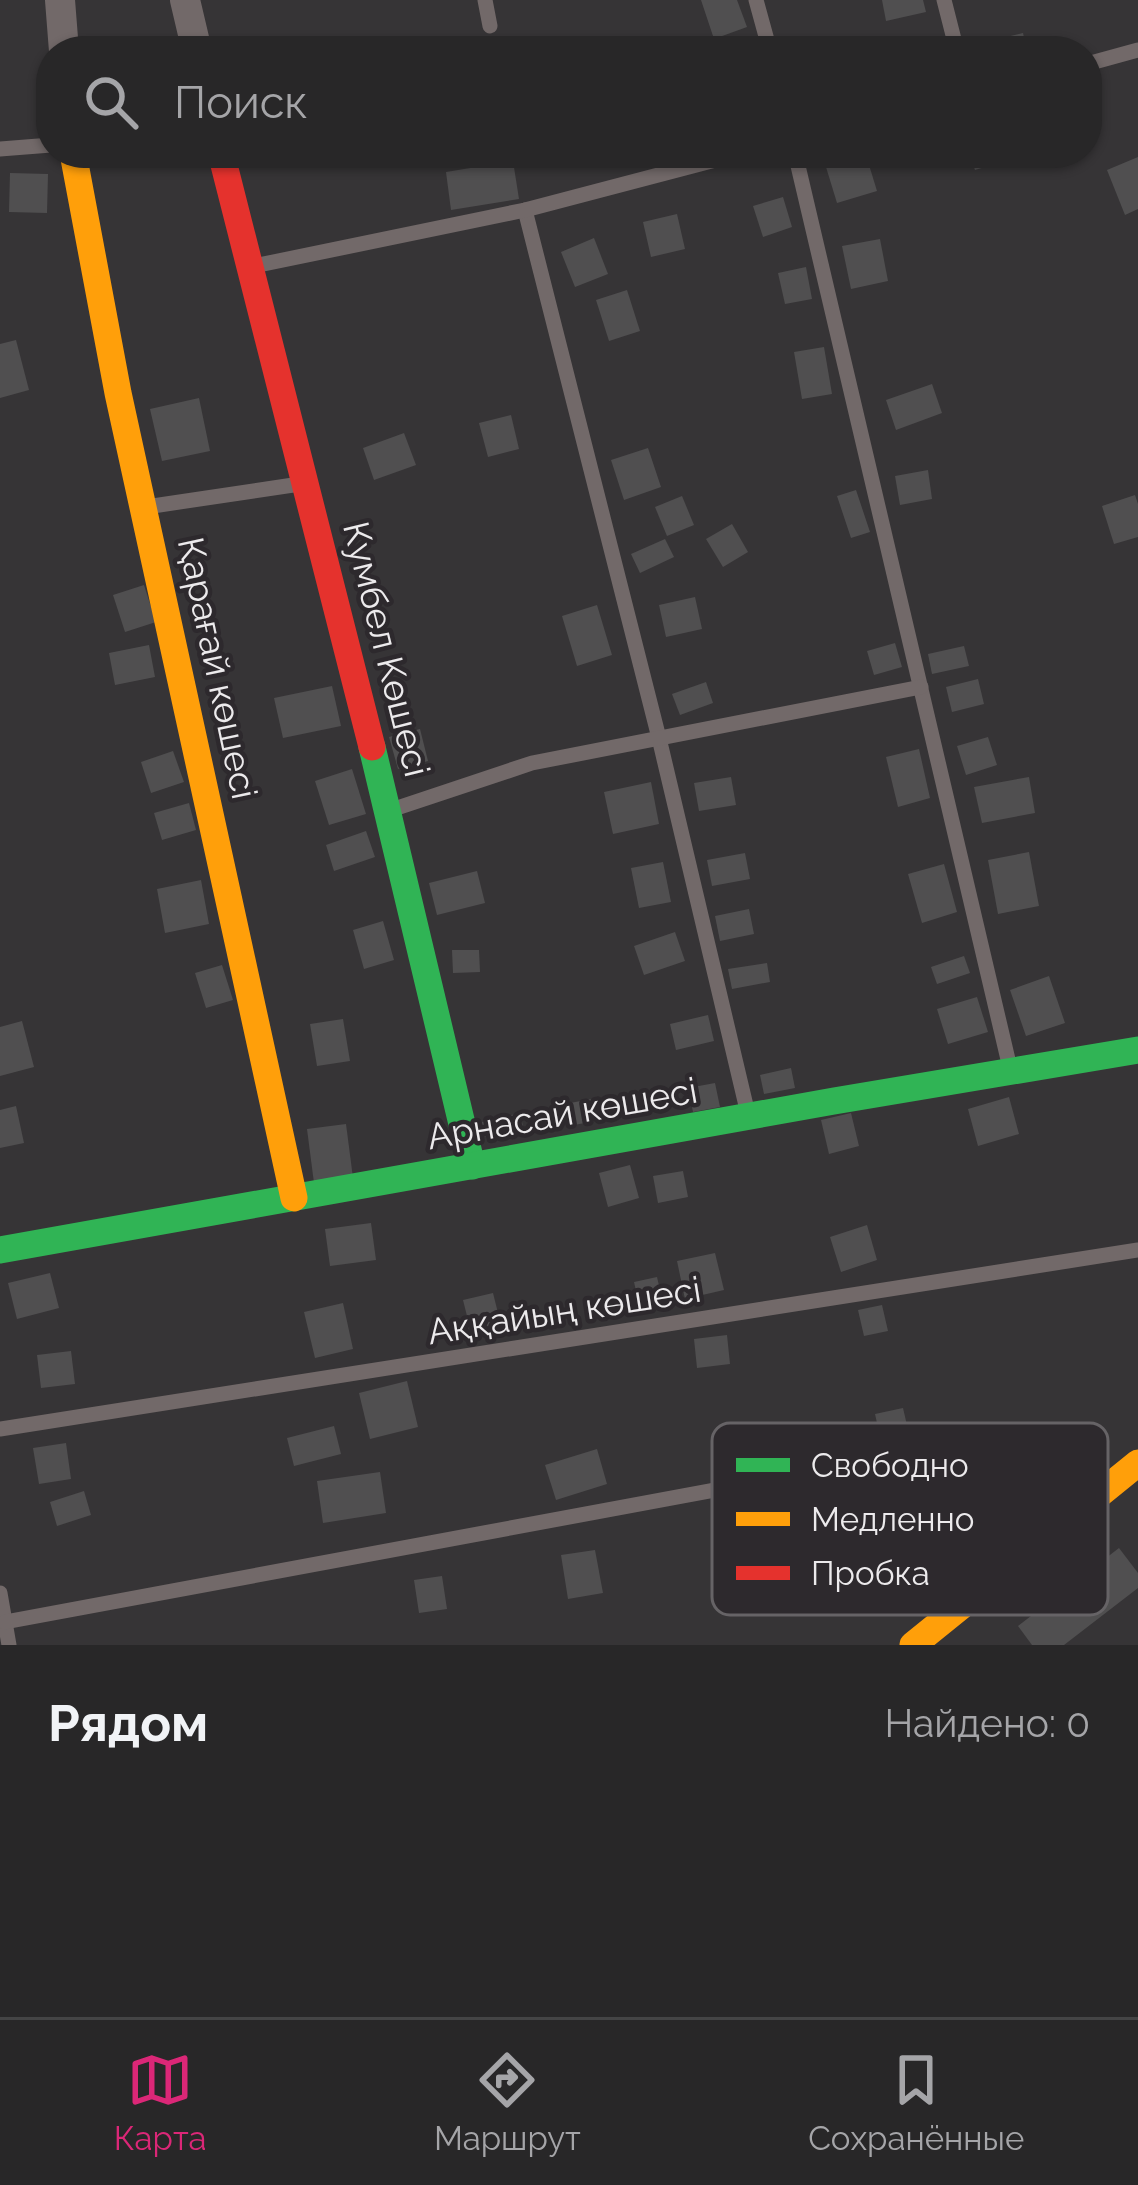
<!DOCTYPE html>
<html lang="ru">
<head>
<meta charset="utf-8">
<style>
	:root { --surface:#282728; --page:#343334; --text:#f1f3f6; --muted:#a5a5a8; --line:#444445; --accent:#db2777 }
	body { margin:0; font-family:Raleway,sans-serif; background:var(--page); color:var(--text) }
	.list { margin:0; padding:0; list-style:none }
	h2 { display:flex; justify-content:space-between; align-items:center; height:156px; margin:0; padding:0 48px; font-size:51px }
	h2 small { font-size:39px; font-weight:400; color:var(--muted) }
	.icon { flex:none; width:66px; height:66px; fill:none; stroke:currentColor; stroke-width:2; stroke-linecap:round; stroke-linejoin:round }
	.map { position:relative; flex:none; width:1138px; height:1645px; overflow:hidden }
	.search { position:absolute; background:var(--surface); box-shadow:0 3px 9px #0004; left:36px; right:36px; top:36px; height:132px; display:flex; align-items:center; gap:30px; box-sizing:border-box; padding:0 42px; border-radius:48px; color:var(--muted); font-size:45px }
	.sheet { height:372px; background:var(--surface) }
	nav { display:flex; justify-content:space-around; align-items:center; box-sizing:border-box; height:168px; border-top:3px solid var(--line); background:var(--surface); font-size:33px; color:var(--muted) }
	nav a { display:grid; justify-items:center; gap:6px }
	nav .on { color:var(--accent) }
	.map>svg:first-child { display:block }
	.building { fill:#504f50 }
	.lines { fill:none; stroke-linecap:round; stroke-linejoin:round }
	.lane { stroke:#726969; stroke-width:15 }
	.street { stroke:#726969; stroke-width:30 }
	.fast { stroke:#30b455; stroke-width:27 }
	.slow { stroke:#ff9f0a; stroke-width:27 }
	.jam { stroke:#e5322d; stroke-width:27 }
	.labels { text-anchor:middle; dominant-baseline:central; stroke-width:9; stroke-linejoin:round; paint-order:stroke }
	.street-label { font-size:36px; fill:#eceaec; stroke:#2d292d }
	.key { fill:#2d292d; stroke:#666366; stroke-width:3 }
	.key-label { font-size:33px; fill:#eceaec }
</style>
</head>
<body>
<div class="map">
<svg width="1138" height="1645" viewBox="0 0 1138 1645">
	<rect width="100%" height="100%" fill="#363436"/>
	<g class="building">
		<path d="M701,0h36l10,27 -33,12z"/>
		<path d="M882,0h41l3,12 -40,9z"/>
		<path d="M1023,33l4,18h-45l-2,-8z"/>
		<path d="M969,153h37l2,7 -33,10z"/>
		<path d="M866,155l11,36 -40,12 -11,-36z"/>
		<path d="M1138,157v52l-13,6 -18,-45z"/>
		<path d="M513,161l6,38 -68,11 -5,-38z"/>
		<path d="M10,173l38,1 -1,39 -38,-1z"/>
		<path d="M783,197l9,30 -29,10 -10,-31z"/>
		<path d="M677,214l8,35 -34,8 -8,-35z"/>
		<path d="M594,238l14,36 -33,13 -14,-35z"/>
		<path d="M880,239l8,42 -37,8 -9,-43z"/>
		<path d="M806,267l6,32 -27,5 -7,-31z"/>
		<path d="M627,290l13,41 -31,10 -13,-41z"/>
		<path d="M16,340l13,50 -29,8v-54z"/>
		<path d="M824,347l8,47 -30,5 -8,-47z"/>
		<path d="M932,384l10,29 -46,17 -10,-30z"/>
		<path d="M199,398l11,53 -48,10 -12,-52z"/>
		<path d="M511,415l8,34 -31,8 -9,-34z"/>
		<path d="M404,433l12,32 -42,15 -11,-32z"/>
		<path d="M648,448l13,39 -37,13 -13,-40z"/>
		<path d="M928,470l4,29 -32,6 -5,-29z"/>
		<path d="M856,490l14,42 -19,6 -14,-42z"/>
		<path d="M1135,495l3,9v33l-24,7 -12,-38z"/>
		<path d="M682,496l12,29 -27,11 -12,-29z"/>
		<path d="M732,524l16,28 -25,15 -17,-28z"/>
		<path d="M665,539l9,18 -34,16 -9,-19z"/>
		<path d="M144,585l12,37 -31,10 -12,-37z"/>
		<path d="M695,597l7,32 -36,8 -7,-32z"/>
		<path d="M597,605l15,50 -35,11 -15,-50z"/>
		<path d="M895,643l7,24 -28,8 -7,-24z"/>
		<path d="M149,645l6,32 -40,8 -6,-32z"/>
		<path d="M964,646l5,20 -37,8 -4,-20z"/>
		<path d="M978,679l6,25 -32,8 -6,-25z"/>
		<path d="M706,682l7,21 -33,12 -8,-21z"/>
		<path d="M332,686l9,40 -58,12 -9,-40z"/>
		<path d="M420,729l8,32 -30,8 -9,-32z"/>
		<path d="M988,737l9,28 -31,10 -9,-29z"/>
		<path d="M919,749l11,49 -32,9 -12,-50z"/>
		<path d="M173,751l11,31 -33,11 -10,-31z"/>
		<path d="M352,769l14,45 -37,11 -14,-44z"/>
		<path d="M731,777l5,28 -37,6 -5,-28z"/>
		<path d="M1029,777l6,36 -53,10 -8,-36z"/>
		<path d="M651,782l8,42 -46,10 -9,-42z"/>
		<path d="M189,803l7,27 -34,10 -8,-27z"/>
		<path d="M366,831l9,26 -41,14 -8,-26z"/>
		<path d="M1029,852l10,54 -41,8 -10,-54z"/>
		<path d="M745,853l5,26 -38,7 -5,-26z"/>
		<path d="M663,862l8,40 -32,6 -8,-40z"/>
		<path d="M944,864l13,48 -35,11 -14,-49z"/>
		<path d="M477,871l8,32 -48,12 -8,-32z"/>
		<path d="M201,880l8,44 -44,9 -8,-44z"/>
		<path d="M749,909l5,25 -34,7 -5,-25z"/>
		<path d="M383,921l11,39 -30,9 -11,-39z"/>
		<path d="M675,932l10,29 -41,14 -10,-29z"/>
		<path d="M452,950h27l1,22 -27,1z"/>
		<path d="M964,956l6,17 -33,11 -6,-17z"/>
		<path d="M767,963l3,19 -38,7 -4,-20z"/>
		<path d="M222,965l11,35 -27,8 -11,-35z"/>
		<path d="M1049,976l16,47 -39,13 -16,-46z"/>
		<path d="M977,997l11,35 -40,12 -11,-35z"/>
		<path d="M708,1015l6,26 -38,9 -6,-26z"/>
		<path d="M343,1019l7,42 -33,5 -7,-42z"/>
		<path d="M22,1021l12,46 -34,9v-49z"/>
		<path d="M791,1068l4,20 -31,6 -4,-19z"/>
		<path d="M715,1083l5,24 -27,5 -5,-24z"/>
		<path d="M1009,1097l10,37 -41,12 -10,-37z"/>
		<path d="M591,1099l4,22 -26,5 -4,-22z"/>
		<path d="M16,1106l8,37 -24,5v-38z"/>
		<path d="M520,1113l4,18 -37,10 -5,-19z"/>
		<path d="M851,1113l8,33 -30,8 -8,-34z"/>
		<path d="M346,1124l7,54 -39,5 -7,-54z"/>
		<path d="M630,1165l9,33 -31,9 -9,-34z"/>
		<path d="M683,1171l5,26 -30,6 -5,-27z"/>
		<path d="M371,1223l5,37 -46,6 -5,-37z"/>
		<path d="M867,1225l10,35 -36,12 -11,-35z"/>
		<path d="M715,1253l9,37 -39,9 -8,-38z"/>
		<path d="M50,1273l9,35 -42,11 -9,-36z"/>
		<path d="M657,1277l6,26 -23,5 -6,-26z"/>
		<path d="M493,1293l9,36 -30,7 -9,-36z"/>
		<path d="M343,1303l10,46 -38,9 -11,-46z"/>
		<path d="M882,1305l6,26 -24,5 -6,-26z"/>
		<path d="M727,1335l3,29 -33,4 -3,-29z"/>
		<path d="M71,1351l4,33 -34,4 -4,-33z"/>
		<path d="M407,1381l11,46 -48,12 -11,-46z"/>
		<path d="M903,1408l6,26 -28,7 -6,-27z"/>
		<path d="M334,1426l7,28 -47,12 -7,-28z"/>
		<path d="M66,1443l5,36 -32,5 -6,-36z"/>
		<path d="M597,1449l10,35 -51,16 -11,-35z"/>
		<path d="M380,1472l6,41 -63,10 -6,-42z"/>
		<path d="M84,1491l7,24 -34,11 -7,-24z"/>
		<path d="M1119,1548l19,25v15l-74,57h-32l-14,-19z"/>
		<path d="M595,1550l8,43 -35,6 -7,-44z"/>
		<path d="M442,1576l5,33 -28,4 -5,-33z"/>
	</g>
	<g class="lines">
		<g class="lane">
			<path d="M485,0l5,26"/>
			<path d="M756,0l14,51"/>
			<path d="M944,0l13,51"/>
			<path d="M1087,64l51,-14"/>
			<path d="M0,149l51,-4"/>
			<path d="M795,153l215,915"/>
			<path d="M525,210l134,528 89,376"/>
			<path d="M254,266l271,-56 217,-57"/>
			<path d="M146,507l154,-23"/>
			<path d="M391,810l141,-47 389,-76"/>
			<path d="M0,1429l1138,-179"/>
			<path d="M0,1593l9,52"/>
			<path d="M5,1622l1016,-189"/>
		</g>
		<g class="street">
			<path d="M60,0l4,51"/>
			<path d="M185,0l12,51"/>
		</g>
		<g class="fast">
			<path d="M372,747l100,419"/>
			<path d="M0,1250l834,-149 304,-51"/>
		</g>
		<g class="slow">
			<path d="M73,153l45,240 176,805"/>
			<path d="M913,1645l225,-182"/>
		</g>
		<path class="jam" d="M221,153l151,594"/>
	</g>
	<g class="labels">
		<g class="street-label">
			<text transform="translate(387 649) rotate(76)">Кумбел Kөшесі</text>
			<text transform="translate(218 668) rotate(78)">Қарағай көшесі</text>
			<text transform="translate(562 1113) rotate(-10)">Арнасай көшесі</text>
			<text transform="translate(564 1310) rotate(-9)">Аққайың көшесі</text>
		</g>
	</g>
	<rect x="712" y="1423" width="396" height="192" rx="18" class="key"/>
	<rect x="736" y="1458" width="54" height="14" fill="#30b455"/>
	<rect x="736" y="1512" width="54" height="14" fill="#ff9f0a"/>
	<rect x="736" y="1566" width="54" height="14" fill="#e5322d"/>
	<g class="key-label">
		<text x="811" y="1477">Свободно</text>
		<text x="811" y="1531">Медленно</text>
		<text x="811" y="1585">Пробка</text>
	</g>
</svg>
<div class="search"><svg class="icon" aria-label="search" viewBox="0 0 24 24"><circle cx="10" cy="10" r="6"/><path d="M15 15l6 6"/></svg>Поиск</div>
</div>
<section class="sheet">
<h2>Рядом<small>Найдено: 0</small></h2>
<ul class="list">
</ul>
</section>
<nav>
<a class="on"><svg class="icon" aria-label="map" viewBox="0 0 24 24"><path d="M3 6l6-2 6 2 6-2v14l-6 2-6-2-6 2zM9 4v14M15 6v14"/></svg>Карта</a>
<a><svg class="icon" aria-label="directions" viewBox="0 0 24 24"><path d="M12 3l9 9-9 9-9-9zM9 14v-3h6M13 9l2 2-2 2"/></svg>Маршрут</a>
<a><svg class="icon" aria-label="saved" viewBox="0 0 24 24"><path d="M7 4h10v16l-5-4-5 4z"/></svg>Сохранённые</a>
</nav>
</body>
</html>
